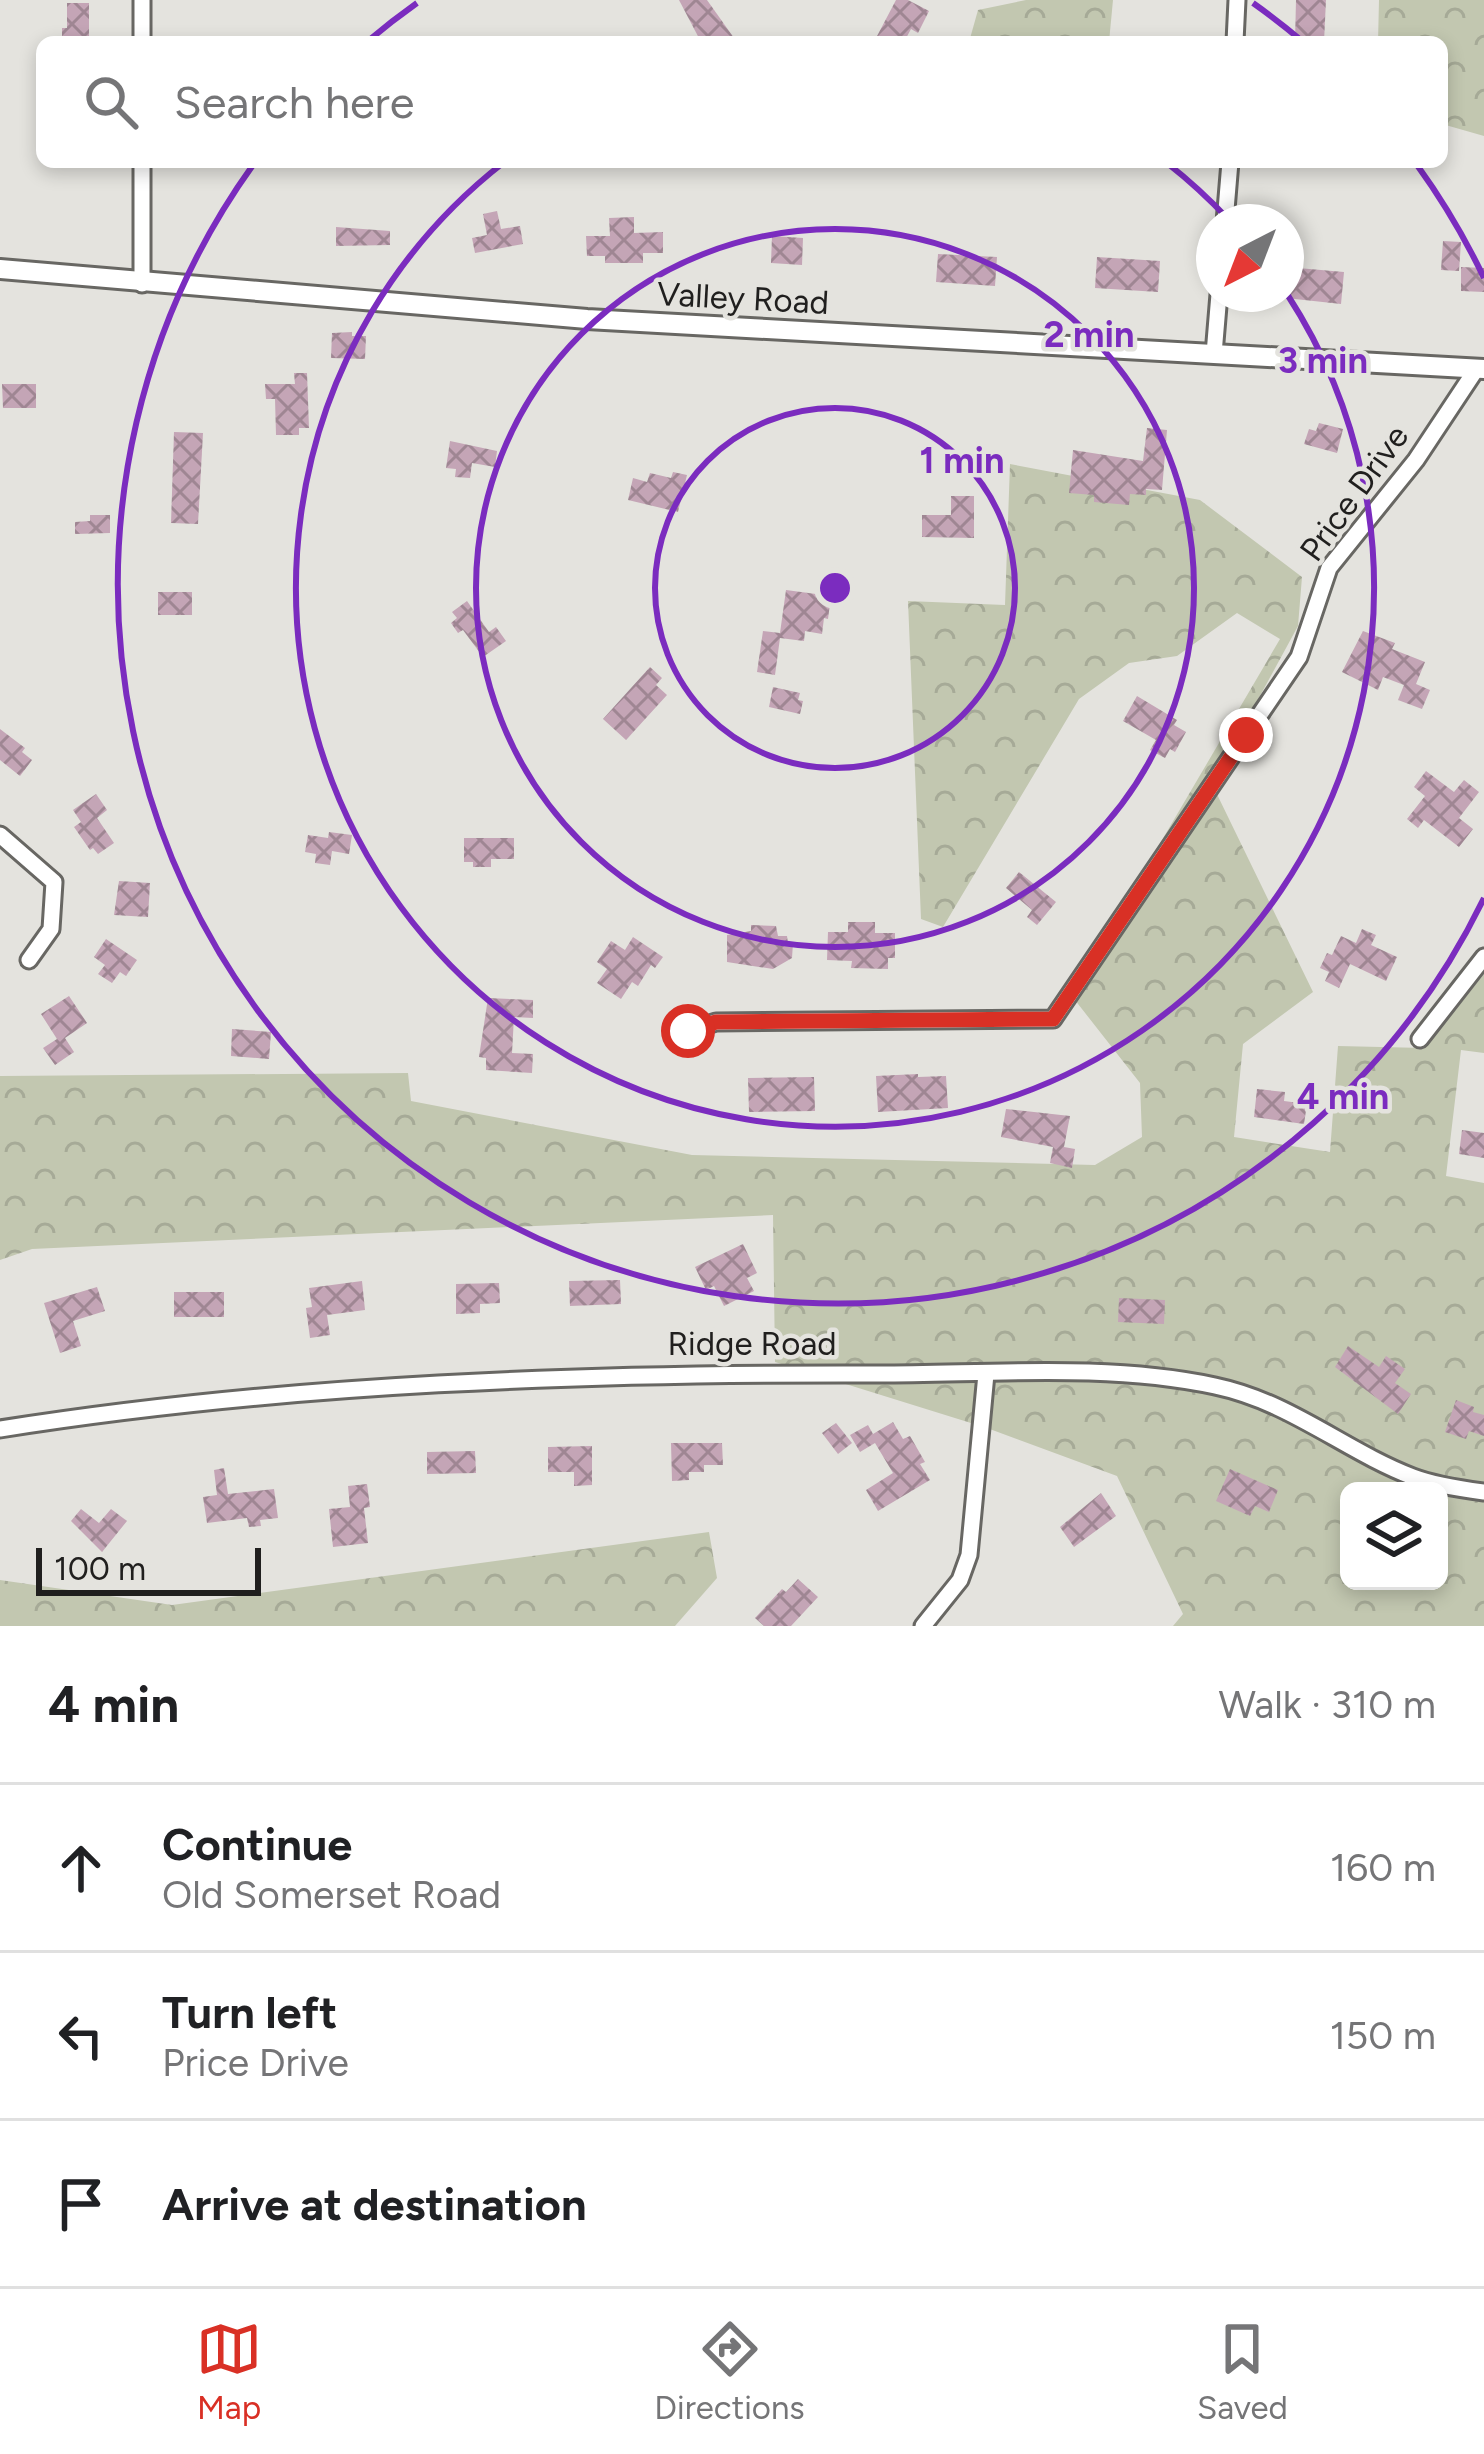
<!DOCTYPE html>
<html lang="en">
<head>
<meta charset="utf-8">
<style>
	:root { --surface:#fff; --page:#f6f6f6; --text:#202124; --muted:#757577; --line:#e0e0e0; --accent:#d93025 }
	body { margin:0; font-family:Figtree,sans-serif; background:var(--page); color:var(--text) }
	.controls { position:absolute; right:36px; bottom:36px; display:grid; overflow:hidden; border-radius:18px; box-shadow:0 6px 18px #0003 }
	.controls button { width:108px; height:108px; display:grid; place-items:center; padding:0; border:0; border-bottom:3px solid var(--line); background:var(--surface); color:var(--text); font:60px sans-serif }
	.compass { position:absolute; left:1196px; top:204px; width:108px; height:108px; border-radius:50%; background:var(--surface); box-shadow:0 6px 18px #0003; rotate:222deg }
	.scale { position:absolute; left:36px; bottom:30px; width:225px; box-sizing:border-box; padding-left:12px; border:6px solid #201f1e; border-top:0; font-size:33px; line-height:42px; white-space:nowrap; color:#201f1e; -webkit-text-stroke:9px #e4e3de; paint-order:stroke }
	.stop { position:absolute; width:36px; height:36px; margin:-27px; border:9px solid #d93025; border-radius:50%; background:#fff }
	.stop.end { background:#d93025; border-color:#fff; box-shadow:0 3px 12px #0008 }
	.list { margin:0; padding:0; list-style:none }
	h2 { display:flex; justify-content:space-between; align-items:center; height:156px; margin:0; padding:0 48px; font-size:51px }
	h2 small { font-size:39px; font-weight:400; color:var(--muted) }
	.list li { display:grid; grid-template-columns:78px 1fr auto; gap:36px; align-items:center; box-sizing:border-box; height:168px; padding:0 48px; border-top:3px solid var(--line) }
	.list b { display:block; font-size:45px; white-space:nowrap }
	.list p { margin:0; font-size:39px; white-space:nowrap; color:var(--muted) }
	.list em { font-size:39px; font-style:normal; color:var(--muted) }
	.icon { flex:none; width:66px; height:66px; fill:none; stroke:currentColor; stroke-width:2; stroke-linecap:round; stroke-linejoin:round }
	.map { position:relative; flex:none; width:1484px; height:1626px; overflow:hidden }
	.search { position:absolute; background:var(--surface); box-shadow:0 6px 18px #0003; left:36px; right:36px; top:36px; height:132px; display:flex; align-items:center; gap:30px; box-sizing:border-box; padding:0 42px; border-radius:18px; color:var(--muted); font-size:45px }
	.sheet { height:660px; background:var(--surface) }
	nav { display:flex; justify-content:space-around; align-items:center; box-sizing:border-box; height:168px; border-top:3px solid var(--line); background:var(--surface); font-size:33px; color:var(--muted) }
	nav a { display:grid; justify-items:center; gap:6px }
	nav .on { color:var(--accent) }
	.map>svg:first-child { display:block }
	.forest { fill:url(#forest-crowns); fill-rule:evenodd }
	.building { fill:url(#building-cross-hatch) }
	.lines { fill:none; stroke-linecap:round; stroke-linejoin:round }
	.minor-casing { stroke:#686763; stroke-width:21 }
	.major-casing { stroke:#686763; stroke-width:24 }
	.minor { stroke:#fff; stroke-width:15 }
	.major { stroke:#fff; stroke-width:18 }
	.route { stroke:#d93025; stroke-width:15 }
	.ring { fill:none; stroke:#7b2cbf; stroke-width:6 }
	.labels { text-anchor:middle; dominant-baseline:central; stroke-width:9; stroke-linejoin:round; paint-order:stroke }
	.street-label { font-size:33px; fill:#201f1e; stroke:#e4e3de }
	.centre { fill:#7b2cbf; stroke:#e4e3de; stroke-width:6 }
	.ring-label { font-size:36px; text-anchor:middle; font-weight:bold; fill:#7b2cbf; stroke:#e4e3de; stroke-width:9; stroke-linejoin:round; paint-order:stroke }
</style>
</head>
<body>
<div class="map">
<svg width="1484" height="1626" viewBox="0 0 1484 1626">
	<defs>
		<pattern id="forest-crowns" width="20" height="18" patternUnits="userSpaceOnUse" patternTransform="scale(3)"><rect width="20" height="18" fill="#c2c7b0"/><path d="M2 6a3 3 0 1 1 6 0M12 15a3 3 0 1 1 6 0" fill="none" stroke="#a6aa97"/></pattern>
		<pattern id="building-cross-hatch" width="8" height="8" patternUnits="userSpaceOnUse" patternTransform="scale(3)"><rect width="8" height="8" fill="#c4a5b6"/><path d="M0 0l8 8M0 8l8-8" fill="none" stroke="#9f8693"/></pattern>
	</defs>
	<rect width="100%" height="100%" fill="#e4e3de"/>
	<g class="forest">
		<path d="M1026,0h87l-4,42h-140l9,-32z"/>
		<path d="M1379,0h105v136l-42,-12v-82h-64z"/>
		<path d="M1010,464l190,36 102,77 -4,49 -86,158 101,208 -70,52 -9,93 96,15 8,-106 86,2 60,-74v79l-23,-3 -15,126 38,7v443h-311l10,-12 -66,-138 -130,-48 -212,-66 -2,-147 -741,34 -32,11v-184l408,-3 3,28 281,54 403,10 47,-28 -2,-54 -69,-88 209,-356 -43,-26 -60,43 -48,7 -50,36 -136,228 -22,-8 -13,-318 97,4zM1349,1491h90v90h-90z"/>
		<path d="M709,1532l8,46 -42,48h-675v-46l172,25z"/>
	</g>
	<g class="building">
		<path d="M679,0h28l27,38 -8,4h-25z"/>
		<path d="M896,0h12l21,11 -11,22 -7,-4 -7,13h-21l-7,-4z"/>
		<path d="M1296,0h30l-2,42h-29z"/>
		<path d="M67,3h22v39h-27v-14h5z"/>
		<path d="M497,211l4,18 19,-3 3,18 -48,9 -3,-15 15,-3 -4,-21z"/>
		<path d="M634,217v16l29,-1v21h-20v10h-38v-7h-18l-1,-20h24l-1,-18z"/>
		<path d="M336,227l54,4v14l-54,1z"/>
		<path d="M772,236l31,2 -1,27 -31,-2z"/>
		<path d="M1443,241l18,1 -2,29 -18,-1z"/>
		<path d="M938,254l59,3 -2,29 -59,-4z"/>
		<path d="M1097,257l63,4 -2,31 -63,-4z"/>
		<path d="M1286,260l12,1v7l46,4 -3,32 -55,-6z"/>
		<path d="M1461,267l23,1v24l-23,-1z"/>
		<path d="M352,332v4h14l-1,23 -34,-1 1,-25z"/>
		<path d="M294,373h13l2,55h-10v7h-23l-1,-36h-9l-1,-15h30z"/>
		<path d="M2,384h34v24h-33z"/>
		<path d="M1319,423l24,6 -6,24 -33,-9 5,-15 7,2z"/>
		<path d="M1147,428l20,2 -5,60 -16,-1v6l-16,-1 -1,11 -35,-3v-7l-25,-2 4,-43 70,11z"/>
		<path d="M174,432l29,1 -5,91 -27,-1z"/>
		<path d="M450,441l47,10 -2,16 -23,-4 -2,15 -15,-1 1,-8 -10,-1z"/>
		<path d="M673,472l14,3 -9,37 -50,-12 5,-22 14,4 3,-9 21,5z"/>
		<path d="M951,496h23v42l-52,-1v-22h29z"/>
		<path d="M90,515h20v18l-35,1v-12l15,-1z"/>
		<path d="M786,590l45,6 -3,23 -4,-1 -2,16 -17,-3 -1,10 -24,-3 -5,37 -18,-3 6,-41 17,2z"/>
		<rect x="158" y="592" width="34" height="23"/>
		<path d="M467,601l22,31 7,-5 10,14 -23,16 -20,-27 -5,3 -7,-10 6,-5 -5,-6z"/>
		<path d="M1363,631l32,12 -3,6 33,13 -9,22 14,6 -8,19 -24,-9 6,-15 -21,-8 -5,13 -36,-18z"/>
		<path d="M650,667l12,11 -6,7 11,10 -41,45 -23,-21z"/>
		<path d="M773,687l27,6 -2,7 5,1 -3,13 -31,-7z"/>
		<path d="M1137,696l40,24 -3,5 12,7 -11,20 -5,-3 -5,9 -15,-8 6,-10 -33,-19z"/>
		<path d="M0,729l25,19 -3,4 10,8 -12,16 -20,-16z"/>
		<path d="M1426,771l28,21 10,-12 15,12 -20,26 14,11 -14,18 -35,-27 -6,8 -11,-9 18,-23 -11,-9z"/>
		<path d="M96,794l11,16 -10,8 17,25 -16,11 -5,-6 -3,2 -16,-23 7,-5 -8,-12z"/>
		<path d="M329,832l23,3 -3,19 -17,-3 -2,14 -15,-2 1,-9 -11,-2 3,-17 20,3z"/>
		<path d="M464,838h50v21h-23v8h-18v-5h-9z"/>
		<path d="M1019,872l37,30 -19,23 -10,-8 5,-7 -26,-22z"/>
		<path d="M119,881l31,2 -2,34 -34,-2z"/>
		<path d="M848,922h27v11h20v25h-7v11l-37,-1 1,-7 -25,-1 1,-28h20z"/>
		<path d="M751,925l25,1 2,10h9l1,7h5l-1,15 -19,11 -46,-7v-27l24,-4z"/>
		<path d="M1362,929l14,6 -5,10 26,12 -11,24 -36,-17 -11,24 -14,-7 4,-9 -9,-4 7,-15 5,2 9,-19 15,7z"/>
		<path d="M633,937l30,20 -8,11 -4,-3 -13,21 -6,-4 -11,17 -24,-16 10,-14 -10,-7 14,-21 14,9z"/>
		<path d="M106,939l31,21 -11,16 -6,-4 -8,11 -14,-9 7,-9 -11,-8z"/>
		<path d="M69,996l18,27 -22,15 9,14 -19,13 -12,-17 14,-9 -16,-25z"/>
		<path d="M488,998l45,2v18l-19,-1 -2,36 21,1 -1,19 -46,-3v-12l-7,-1z"/>
		<path d="M232,1029l39,3 -2,27 -38,-3z"/>
		<path d="M918,1074v3l28,-1 2,32 -70,4 -2,-36z"/>
		<path d="M814,1077l1,34 -66,1 -1,-34z"/>
		<path d="M1257,1089l28,3 -1,9 23,3 -3,20 -50,-7z"/>
		<path d="M1006,1109l64,7 -6,31 11,2 -3,19 -22,-5 3,-16 -52,-10z"/>
		<path d="M1462,1130l22,3v25l-25,-4z"/>
		<path d="M743,1244l14,29 -10,5 7,13 -30,15 -10,-20 -8,4 -11,-23z"/>
		<path d="M620,1280l1,24 -51,2 -1,-25z"/>
		<path d="M362,1281l3,29 -38,5 3,20 -20,3 -4,-30 6,-1 -3,-19z"/>
		<path d="M499,1283l1,20 -20,1v9l-24,1v-30z"/>
		<path d="M97,1287l8,24 -32,10 8,25 -21,7 -16,-50z"/>
		<rect x="174" y="1292" width="50" height="25"/>
		<path d="M1119,1298l46,2 -1,24 -46,-2z"/>
		<path d="M1348,1346l31,21 7,-11 19,13 -10,14 16,11 -13,20 -63,-47z"/>
		<path d="M1456,1400l18,7 -1,5 11,3v21l-15,-5 -3,8 -21,-7z"/>
		<path d="M893,1422l10,17 7,-3 15,26 -5,2 10,16 -52,31 -12,-21 27,-17 -18,-30 -15,9 -10,-17 18,-10 5,9z"/>
		<path d="M836,1423l16,20 -14,11 -16,-21z"/>
		<path d="M671,1443h51l1,22h-19v7h-15v8l-17,1z"/>
		<path d="M592,1446v39l-18,1v-14h-26v-25z"/>
		<path d="M475,1451l1,22 -49,1v-22z"/>
		<path d="M224,1468l4,26 46,-5 4,29 -18,2 1,6 -12,1 -2,-9 -40,5 -4,-26 14,-2 -3,-25z"/>
		<path d="M1230,1469l48,21 -9,22 -14,-6 -5,10 -34,-15z"/>
		<path d="M367,1484l3,23 -6,1 4,35 -35,4 -4,-38 21,-2 -2,-21z"/>
		<path d="M1101,1493l15,23 -42,31 -14,-20z"/>
		<path d="M81,1509l18,14 12,-14 16,12 -25,31 -31,-31z"/>
		<path d="M798,1579l20,18 -27,29h-27l-9,-8 27,-29 4,3z"/>
	</g>
	<g class="lines">
		<g class="minor-casing">
			<g id="minor">
				<path d="M142,0v42"/>
				<path d="M1235,42l2,-42"/>
				<path d="M142,162v122"/>
				<path d="M1225,222l5,-60"/>
				<path d="M1214,354l5,-60"/>
				<path d="M0,835l54,47 -3,47 -22,31"/>
				<path d="M688,1031l28,-9 337,-3 246,-362 30,-89 87,-108 61,-92"/>
				<path d="M1420,1039l64,-82"/>
				<path d="M0,1429c290,-46 586,-56 879,-55 110,0 228,-11 336,12 76,16 130,65 198,91 21,8 48,12 71,15"/>
				<path d="M923,1626l37,-46 9,-25 17,-181"/>
			</g>
		</g>
		<g class="major-casing">
			<path id="major" d="M0,269l587,50 897,50"/>
		</g>
		<use href="#minor" class="minor"/>
		<use href="#major" class="major"/>
	</g>
	<g class="lines">
		<path class="route" d="M688,1031l28,-9 337,-3 193,-284"/>
	</g>
	<g class="ring">
		<circle cx="835" cy="588" r="180"/>
		<circle cx="835" cy="588" r="359"/>
		<path d="M1167 163A539 539 0 0 1 1229 220M1287 294A539 539 0 1 1 503 163"/>
		<path d="M1484 898A719 719 0 1 1 253 165M368 41A719 719 0 0 1 417 3M1253 3A719 719 0 0 1 1302 41M1417 165A719 719 0 0 1 1484 278"/>
	</g>
	<g class="labels">
		<g class="street-label">
			<text transform="translate(743 298) rotate(3)">Valley Road</text>
			<text transform="translate(1354 493) rotate(-54)">Price Drive</text>
			<text x="752" y="1343">Ridge Road</text>
		</g>
	</g>
	<circle cx="835" cy="588" r="18" class="centre"/>
	<g class="ring-label">
		<text x="1089" y="347">2 min</text>
		<text x="1323" y="373">3 min</text>
		<text x="962" y="473">1 min</text>
		<text x="1343" y="1109">4 min</text>
	</g>
</svg>
<div class="controls">
<button><svg class="icon" aria-label="layers" viewBox="0 0 24 24"><path d="M12 4l9 5-9 5-9-5zM3 14l9 5 9-5"/></svg></button>
</div>
<svg class="compass" viewBox="-18 -18 36 36"><path d="M0-13l5 13h-10z" fill="#e53935"/><path d="M0 13l5-13h-10z" fill="#757577"/></svg>
<div class="scale">100 m</div>
<div class="stop" style="left:688px;top:1031px"></div>
<div class="stop end" style="left:1246px;top:735px"></div>
<div class="search"><svg class="icon" aria-label="search" viewBox="0 0 24 24"><circle cx="10" cy="10" r="6"/><path d="M15 15l6 6"/></svg>Search here</div>
</div>
<section class="sheet">
<h2>4 min<small>Walk · 310 m</small></h2>
<ul class="list">
<li><svg class="icon" aria-label="ahead" viewBox="0 0 24 24"><path d="M12 20V5M6 11l6-6 6 6"/></svg><div><b>Continue</b><p>Old Somerset Road</p></div><em>160 m</em></li>
<li><svg class="icon" aria-label="left" viewBox="0 0 24 24"><path d="M17 20v-9H6M10 6l-5 5 5 5"/></svg><div><b>Turn left</b><p>Price Drive</p></div><em>150 m</em></li>
<li><svg class="icon" aria-label="arrive" viewBox="0 0 24 24"><path d="M6 21V4h12l-3 4 3 4H6"/></svg><div><b>Arrive at destination</b></div></li>
</ul>
</section>
<nav>
<a class="on"><svg class="icon" aria-label="map" viewBox="0 0 24 24"><path d="M3 6l6-2 6 2 6-2v14l-6 2-6-2-6 2zM9 4v14M15 6v14"/></svg>Map</a>
<a><svg class="icon" aria-label="directions" viewBox="0 0 24 24"><path d="M12 3l9 9-9 9-9-9zM9 14v-3h6M13 9l2 2-2 2"/></svg>Directions</a>
<a><svg class="icon" aria-label="saved" viewBox="0 0 24 24"><path d="M7 4h10v16l-5-4-5 4z"/></svg>Saved</a>
</nav>
</body>
</html>
